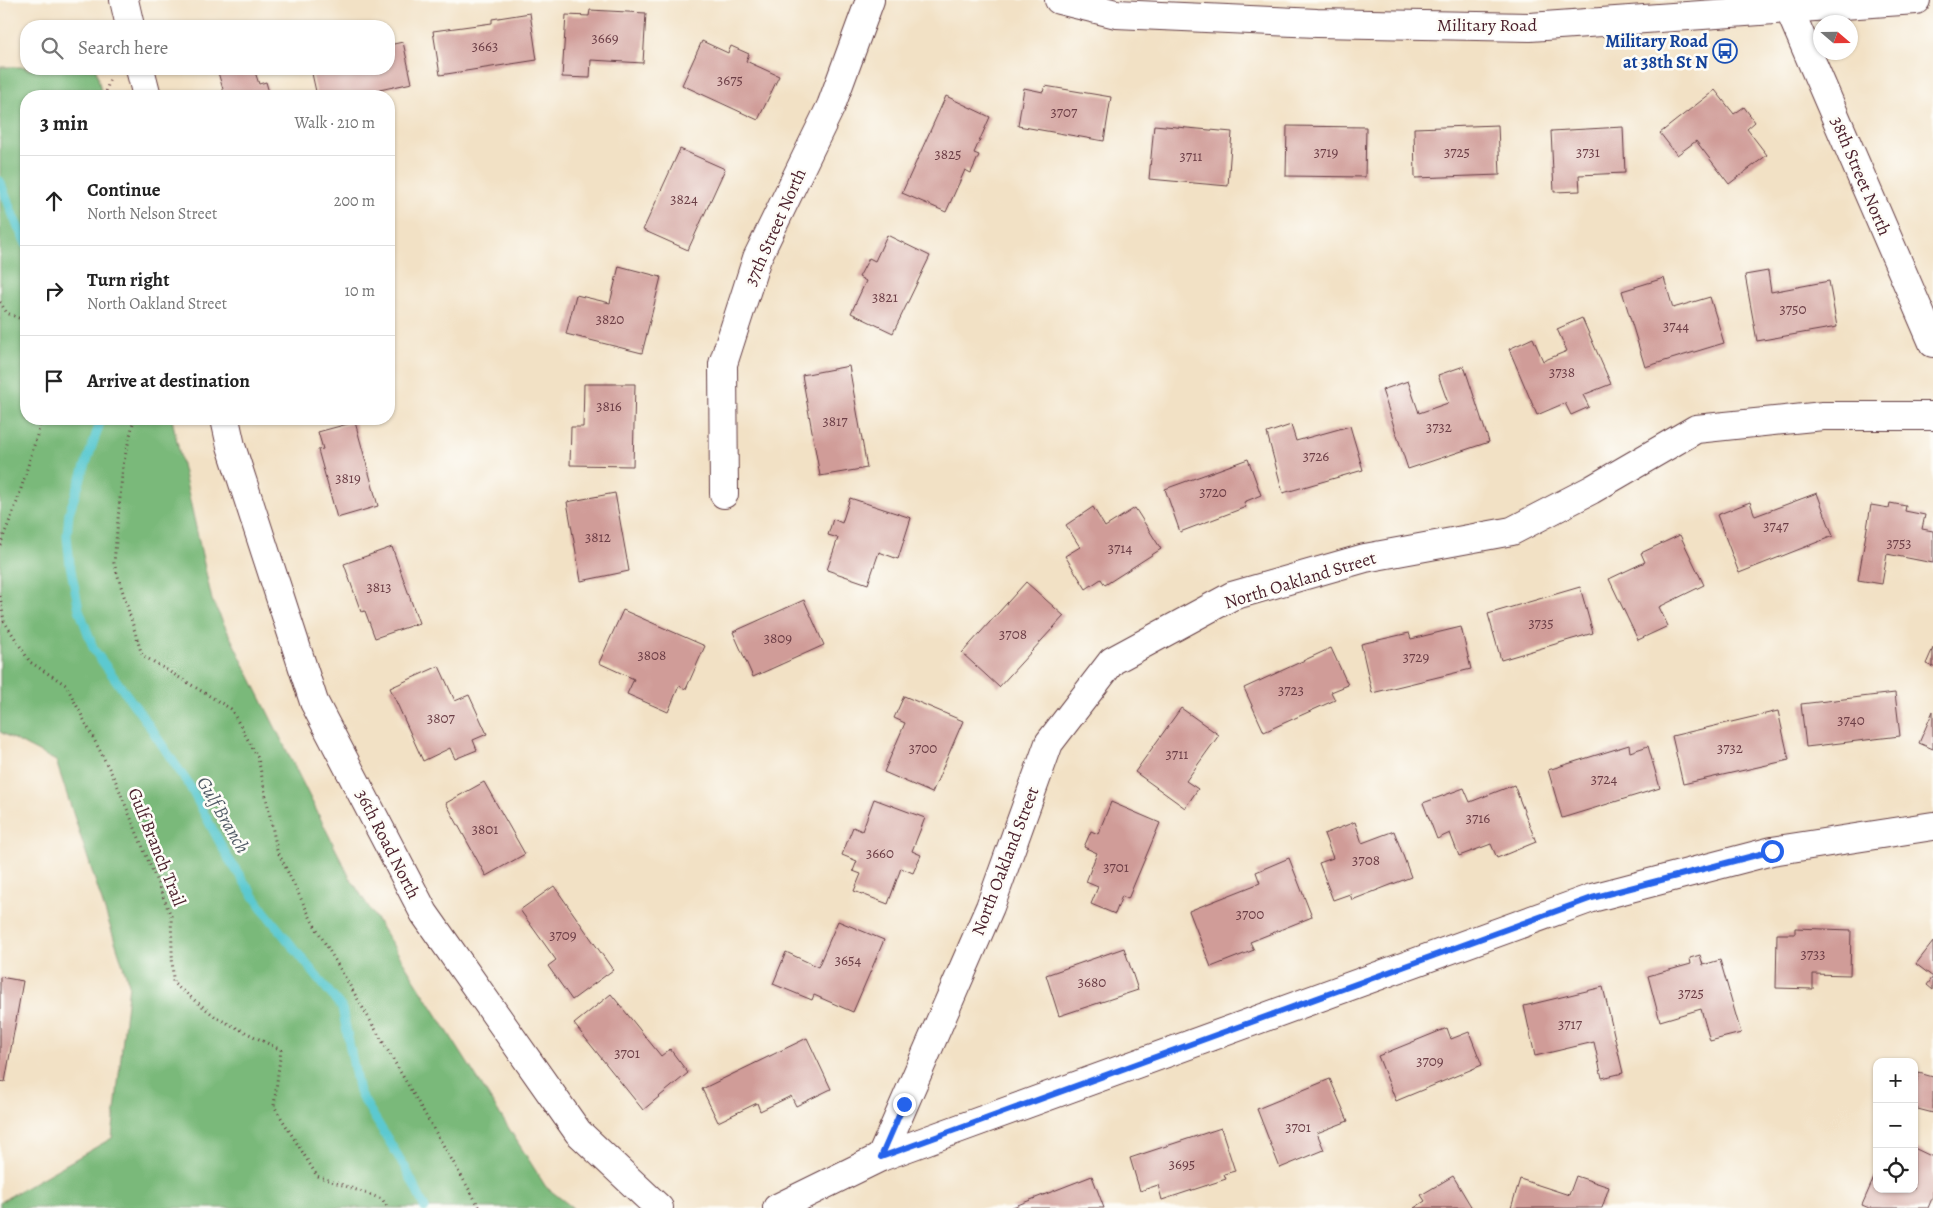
<!DOCTYPE html>
<html lang="en">
<head>
<meta charset="utf-8">
<style>
	:root { --surface:#fff; --page:#f2f2f2; --text:#222; --muted:#767676; --line:#e0e0e0 }
	body { margin:0; font-family:Alegreya,serif; background:var(--page); color:var(--text) }
	.controls { position:absolute; right:15px; bottom:15px; display:grid; overflow:hidden; border-radius:10px; box-shadow:0 1px 4px #0004 }
	.controls button { width:45px; height:45px; display:grid; place-items:center; padding:0; border:0; border-bottom:1px solid var(--line); background:var(--surface); color:var(--text); font:25px sans-serif }
	.compass { position:absolute; left:1813px; top:15px; width:45px; height:45px; border-radius:50%; background:var(--surface); box-shadow:0 1px 4px #0004; rotate:110deg }
	.stop { position:absolute; width:15px; height:15px; margin:-11px; border:4px solid #2563eb; border-radius:50%; background:#fff }
	.stop.end { background:#2563eb; border-color:#fff; box-shadow:0 1px 5px #0008 }
	.list { margin:0; padding:0; list-style:none }
	h2 { display:flex; justify-content:space-between; align-items:center; height:65px; margin:0; padding:0 20px; font-size:21px }
	h2 small { font-size:16px; font-weight:400; color:var(--muted) }
	.list li { display:grid; grid-template-columns:32px 1fr auto; gap:15px; align-items:center; box-sizing:border-box; height:90px; padding:0 20px; border-top:1px solid var(--line) }
	.list b { display:block; font-size:19px; white-space:nowrap }
	.list p { margin:0; font-size:16px; white-space:nowrap; color:var(--muted) }
	.list em { font-size:16px; font-style:normal; color:var(--muted) }
	.icon { flex:none; width:28px; height:28px; fill:none; stroke:currentColor; stroke-width:2; stroke-linecap:round; stroke-linejoin:round }
	.map { position:relative; flex:none; width:1933px; height:1208px; overflow:hidden }
	.search { position:absolute; background:var(--surface); box-shadow:0 1px 4px #0004; left:20px; top:20px; width:375px; height:55px; display:flex; align-items:center; gap:12px; box-sizing:border-box; padding:0 18px; border-radius:20px; color:var(--muted); font-size:19px }
	.panel { position:absolute; background:var(--surface); box-shadow:0 1px 4px #0004; left:20px; top:90px; width:375px; height:335px; border-radius:20px }
	.map>svg:first-child { display:block }
	.forest { fill:#7ab97a; stroke:#626c52 }
	.lines { fill:none; stroke-linecap:round; stroke-linejoin:round }
	.stream { stroke:#5cc9d0; stroke-width:9 }
	.building { fill:#d09c98 }
	.minor-casing { stroke:#633c42; stroke-width:30 }
	.major-casing { stroke:#633c42; stroke-width:30 }
	.path { stroke:#633c42; stroke-width:3; stroke-dasharray:1 4; stroke-linecap:butt }
	.minor { stroke:#fff; stroke-width:28 }
	.major { stroke:#fff; stroke-width:28 }
	.route { stroke:#2563eb; stroke-width:6 }
	.labels { text-anchor:middle; dominant-baseline:central; stroke-width:5; stroke-linejoin:round; paint-order:stroke }
	.number-label { font-size:15px; fill:#6c3e46 }
	.street-label { font-size:18px; fill:#4a1f2b; stroke:#fdfcf7 }
	.transit-label { font-size:18px; font-weight:bold; fill:#164399; stroke:#fdfcf7; text-anchor:end }
	.water-label { font-size:19px; font-style:italic; fill:#505a65; stroke:#fdfcf7 }
</style>
</head>
<body>
<div class="map">
<svg width="1933" height="1208" viewBox="0 0 1933 1208">
	<rect width="100%" height="100%" fill="#fdfcf7"/>
	<filter id="ink" filterUnits="userSpaceOnUse"><feTurbulence type="fractalNoise" baseFrequency=".02" numOctaves="2"/><feDisplacementMap in="SourceGraphic" scale="10" xChannelSelector="R" yChannelSelector="G"/><feConvolveMatrix kernelMatrix="1 2 1 2 8 2 1 2 1" color-interpolation-filters="sRGB"/></filter>
	<filter id="wash" filterUnits="userSpaceOnUse"><feTurbulence type="fractalNoise" baseFrequency=".0096" numOctaves="4" result="noise"/><feDisplacementMap in="SourceGraphic" scale="20" xChannelSelector="R" yChannelSelector="G"/><feGaussianBlur stdDeviation="1.12" result="paint"/><feColorMatrix in="noise" values="0 0 0 0 0 0 0 0 0 0 0 0 0 0 0 0 0 1.4 0 .05"/><feComposite in="paint" operator="in"/></filter>
	<g filter="url(#wash)">
		<rect width="100%" height="100%" fill="#f2e1c5"/>
		<path class="forest" d="M0,67h26v2h70l6,27h-76v323h146l40,181 137,276 197,311 27,21h-573v-6l112,-64 17,-154 -73,-223 -56,-29z"/>
		<g class="lines">
			<g class="stream">
				<path d="M0,181l14,37 12,26"/>
				<path d="M100,419v4l-31,90 -2,23 3,29 9,44 15,41 54,74 41,61 39,73 36,53 78,97 17,84 47,77 19,39"/>
			</g>
		</g>
		<g id="blocks">
			<g class="building">
				<path d="M590,10l56,3 -3,50 -52,-3 -1,18 -28,-1 4,-62 23,1z"/>
				<path d="M530,13l7,47 -97,15 -7,-44 59,-8v-4z"/>
				<path d="M702,41l26,12 3,-7 18,8 -3,7 33,15 -21,44 -76,-35z"/>
				<path d="M403,42l9,41 -60,13h-35l-6,-27h78v-24z"/>
				<path d="M217,69h37l5,15 7,-2 4,14h-45z"/>
				<path d="M1045,86l66,11 -7,44 -86,-15 6,-38 19,4z"/>
				<path d="M1715,90l19,24 10,-7 11,15 -8,7 20,26 -38,29 -33,-43 -19,14 -17,-22z"/>
				<path d="M946,96l44,21 -16,36 5,2 -8,18 -6,-3 -19,42 -44,-19z"/>
				<path d="M1154,125l78,7 -4,54 -79,-7z"/>
				<path d="M1498,125l2,50 -85,3 -1,-50z"/>
				<path d="M1287,126l79,1 -1,50 -79,-1z"/>
				<path d="M1623,127l2,46 -46,2 1,16 -26,1 -3,-61z"/>
				<path d="M680,149l45,20 -37,81 -45,-20z"/>
				<path d="M887,235l43,21 -37,77 -42,-20 15,-32 -7,-4 10,-19 6,3z"/>
				<path d="M619,266l42,11 -19,76 -76,-19 10,-39 34,8z"/>
				<path d="M1768,271l3,21 58,-11 8,46 -80,14 -12,-66z"/>
				<path d="M1664,278l9,30 37,-11 14,46 -79,24 -23,-76z"/>
				<path d="M1582,318l29,66 -28,11 6,12 -18,8 -6,-12 -28,12 -28,-66 24,-11 10,23 24,-10 -10,-22z"/>
				<path d="M849,366l18,102 -47,8 -18,-101z"/>
				<path d="M1464,366l25,76 -81,27 -26,-79 26,-9 11,32 29,-10 -10,-28z"/>
				<path d="M584,384h51l-2,82 -63,-1 1,-38h12z"/>
				<path d="M355,422l23,84 -41,12 -19,-68 5,-1 -5,-17z"/>
				<path d="M1291,425l5,16 54,-15 13,44 -80,23 -16,-60z"/>
				<path d="M1248,459l13,36 -17,7 2,5 -66,25 -15,-43z"/>
				<path d="M615,493l14,78 -48,10 -14,-79z"/>
				<path d="M1817,493l16,43 -94,37 -22,-58 33,-13 5,14z"/>
				<path d="M850,498l61,20 -13,41 -19,-7 -11,32 -41,-14 11,-32 -10,-3 5,-16 9,4z"/>
				<path d="M1890,503l16,3 -1,5 20,4 -3,14 11,2v32l-46,-9 -5,30 -24,-4 13,-75 18,3z"/>
				<path d="M1093,507l12,20 30,-19 26,41 -56,36 -4,-6 -15,10 -21,-33 15,-9 -14,-22z"/>
				<path d="M1680,535l24,50 -45,22 9,19 -30,14 -29,-61 36,-17 -4,-9z"/>
				<path d="M392,547l27,76 -44,15 -10,-27 -4,1 -17,-48z"/>
				<path d="M1026,582l38,34 -65,71 -37,-34z"/>
				<path d="M1580,587l13,46 -92,27 -13,-46z"/>
				<path d="M804,600l20,45 -71,32 -20,-45z"/>
				<path d="M623,610l82,36 -19,43 -7,-3 -11,26 -41,-18 7,-15 -35,-16z"/>
				<path d="M1461,627l10,42 -99,24 -11,-49 48,-11 2,6z"/>
				<path d="M1331,648l17,37 -17,7 4,8 -71,32 -20,-44z"/>
				<path d="M1933,648v19l-7,-3z"/>
				<path d="M439,666l16,35 14,-6 18,39 -14,6 4,10 -22,9 -5,-11 -27,13 -33,-73z"/>
				<path d="M1895,693l5,43 -94,11 -5,-43z"/>
				<path d="M904,696l59,25 -31,72 -48,-21 21,-49 -11,-5z"/>
				<path d="M1181,708l38,27 -33,46 12,8 -13,19 -50,-36z"/>
				<path d="M1778,711l11,49 -106,24 -11,-48z"/>
				<path d="M1933,711v38l-14,-6z"/>
				<path d="M1629,745l1,7 18,-6 12,42 -98,30 -14,-48z"/>
				<path d="M484,782l41,72 -39,22 -40,-73z"/>
				<path d="M1514,785l22,57 -39,16 -6,-14 -32,12 -9,-23 -13,6 -14,-36 41,-15 6,14z"/>
				<path d="M874,799l51,19 -13,33 9,4 -8,18 -12,-5 -13,36 -34,-13 7,-17 -8,-3 4,-10 -15,-6 11,-28 9,4z"/>
				<path d="M1111,802l49,21 -32,76 -6,-3 -7,18 -24,-10 7,-17 -12,-5 11,-29 -13,-6 7,-16 7,3z"/>
				<path d="M1355,822l7,21 32,-12 17,46 -59,23 -2,-6 -17,6 -14,-37 14,-5 -9,-24z"/>
				<path d="M1289,858l23,59 -62,25 4,8 -43,17 -22,-56 71,-28 -4,-11z"/>
				<path d="M554,886l59,84 -41,30 -24,-34 8,-6 -36,-50z"/>
				<path d="M838,921l46,19 -31,72 -39,-17 -2,5 -39,-16 13,-32 32,15z"/>
				<path d="M1795,928l56,2 -1,45 -37,-1v15l-37,-1 1,-54h18z"/>
				<path d="M1933,942v48l-6,-5 6,-8 -17,-13z"/>
				<path d="M1124,948l14,42 -79,26 -13,-41z"/>
				<path d="M1700,955l3,10 17,-5 21,73 -31,8 -9,-32 -41,12 -12,-45 43,-12 -1,-6z"/>
				<path d="M0,977l23,4 -18,101 -5,-1z"/>
				<path d="M1603,987l20,86 -21,5 -8,-36 -59,14 -11,-50z"/>
				<path d="M611,994l50,62 9,-7 18,24 -45,37 -69,-86z"/>
				<path d="M1447,1028l4,11 18,-7 13,33 -86,36 -18,-45z"/>
				<path d="M807,1038l24,51 -35,17 -5,-10 -31,15 -3,-8 -39,19 -16,-33z"/>
				<path d="M1919,1073l14,4v36l-19,-5v-17z"/>
				<path d="M1330,1079l18,42 -31,12 7,17 -44,18 -23,-59z"/>
				<path d="M1221,1128l14,43 -11,3 2,5 -64,21 -4,-15 -18,6 -10,-33z"/>
				<path d="M1914,1148l19,9v39l-5,12h-59l-7,-3 15,-34v18h37z"/>
				<path d="M1092,1176l12,32h-94z"/>
				<path d="M1453,1176l19,32h-58l11,-7 -4,-6z"/>
				<path d="M1576,1176l33,11 -7,21h-91l9,-29 49,16z"/>
			</g>
		</g>
	</g>
	<g filter="url(#ink)">
		<use href="#blocks" fill-opacity="0" stroke="#633c42" stroke-width="1"/>
		<g class="lines">
			<g class="minor-casing">
				<g id="minor">
					<path d="M124,0l6,26"/>
					<path d="M1789,9l144,334"/>
					<path d="M140,69l7,27"/>
					<path d="M225,419l6,27 83,256 110,211 154,219 81,76"/>
					<path d="M724,494l-1,-130 34,-106 74,-152 39,-106"/>
					<path d="M881,1157l109,-250 59,-164 63,-82 120,-65 133,-38 147,-27 79,-41 105,-61 127,-13h110"/>
					<path d="M777,1208l104,-51 711,-259 180,-47 161,-25"/>
				</g>
			</g>
			<g class="major-casing">
				<path id="major" d="M1059,0l57,14 201,9 213,4 386,-27"/>
			</g>
			<g class="path">
				<path d="M105,96l5,-19"/>
				<path d="M0,302l7,11 19,8"/>
				<path d="M134,419l-11,46 -9,98 28,92 89,54 27,49 19,92 35,71 168,287"/>
				<path d="M0,545l17,-43 25,-83"/>
				<path d="M0,596l4,25 26,41 36,23 50,97 55,134 2,67 44,35 64,32 -7,56 43,70 65,23 6,9"/>
			</g>
			<use href="#minor" class="minor"/>
			<use href="#major" class="major"/>
		</g>
	</g>
	<g class="lines" filter="url(#ink)">
		<path class="route" d="M904,1104l-23,53 711,-259 180,-47"/>
	</g>
	<defs>
		<g id="bus-ring" transform="scale(1.25)"><circle r="9.5" fill="#fdfcf7" stroke="#1a4fb4" stroke-width="1.5"/><path d="M-5-6H5V4H4V6H2V4H-2V6H-4V4H-5ZM-3.5-4V0h7V-4ZM-3.5 1.2v1.5H-2V1.2ZM2 1.2v1.5H3.5V1.2Z" fill="#1a4fb4"/></g>
	</defs>
	<g fill-rule="evenodd">
		<use href="#bus-ring" x="1725" y="51"/>
	</g>
	<g class="labels">
		<g class="number-label">
			<text x="605" y="38">3669</text>
			<text x="485" y="46">3663</text>
			<text x="730" y="80">3675</text>
			<text x="1064" y="112">3707</text>
			<text x="1326" y="152">3719</text>
			<text x="1457" y="152">3725</text>
			<text x="1588" y="152">3731</text>
			<text x="948" y="154">3825</text>
			<text x="1191" y="156">3711</text>
			<text x="684" y="199">3824</text>
			<text x="885" y="297">3821</text>
			<text x="1793" y="309">3750</text>
			<text x="610" y="319">3820</text>
			<text x="1676" y="326">3744</text>
			<text x="1562" y="372">3738</text>
			<text x="609" y="406">3816</text>
			<text x="835" y="421">3817</text>
			<text x="1439" y="427">3732</text>
			<text x="1316" y="456">3726</text>
			<text x="348" y="478">3819</text>
			<text x="1213" y="492">3720</text>
			<text x="1776" y="526">3747</text>
			<text x="598" y="537">3812</text>
			<text x="1899" y="543">3753</text>
			<text x="1120" y="548">3714</text>
			<text x="379" y="587">3813</text>
			<text x="1541" y="623">3735</text>
			<text x="1013" y="634">3708</text>
			<text x="778" y="638">3809</text>
			<text x="652" y="655">3808</text>
			<text x="1416" y="657">3729</text>
			<text x="1291" y="690">3723</text>
			<text x="441" y="718">3807</text>
			<text x="1851" y="720">3740</text>
			<text x="923" y="748">3700</text>
			<text x="1730" y="748">3732</text>
			<text x="1177" y="754">3711</text>
			<text x="1604" y="779">3724</text>
			<text x="1478" y="818">3716</text>
			<text x="485" y="829">3801</text>
			<text x="880" y="853">3660</text>
			<text x="1366" y="860">3708</text>
			<text x="1116" y="867">3701</text>
			<text x="1250" y="914">3700</text>
			<text x="563" y="935">3709</text>
			<text x="1813" y="954">3733</text>
			<text x="848" y="960">3654</text>
			<text x="1092" y="982">3680</text>
			<text x="1691" y="993">3725</text>
			<text x="1570" y="1024">3717</text>
			<text x="627" y="1053">3701</text>
			<text x="1430" y="1061">3709</text>
			<text x="1298" y="1127">3701</text>
			<text x="1182" y="1164">3695</text>
		</g>
		<g class="street-label">
			<text x="1487" y="25">Military Road</text>
			<text transform="translate(1861 176) rotate(67)">38th Street North</text>
			<text transform="translate(775 227) rotate(-66)">37th Street North</text>
			<text transform="translate(1300 580) rotate(-17)">North Oakland Street</text>
			<text transform="translate(388 844) rotate(63)">36th Road North</text>
			<text transform="translate(157 847) rotate(68)">Gulf Branch Trail</text>
			<text transform="translate(1005 861) rotate(-69)">North Oakland Street</text>
		</g>
		<g class="transit-label">
			<text x="1708" y="41">Military Road<tspan x="1708" dy="21">at 38th St N</tspan></text>
		</g>
		<g class="water-label">
			<text transform="translate(223 815) rotate(60)">Gulf Branch</text>
		</g>
	</g>
</svg>
<div class="controls">
<button>+</button>
<button>−</button>
<button><svg class="icon" aria-label="locate" viewBox="0 0 24 24"><circle cx="12" cy="12" r="6"/><path d="M12 2v4M12 18v4M2 12h4M18 12h4"/></svg></button>
</div>
<svg class="compass" viewBox="-18 -18 36 36"><path d="M0-13l5 13h-10z" fill="#e53935"/><path d="M0 13l5-13h-10z" fill="#767676"/></svg>
<div class="stop" style="left:1772px;top:851px"></div>
<div class="stop end" style="left:904px;top:1104px"></div>
<div class="search"><svg class="icon" aria-label="search" viewBox="0 0 24 24"><circle cx="10" cy="10" r="6"/><path d="M15 15l6 6"/></svg>Search here</div>
<section class="panel">
<h2>3 min<small>Walk · 210 m</small></h2>
<ul class="list">
<li><svg class="icon" aria-label="ahead" viewBox="0 0 24 24"><path d="M12 20V5M6 11l6-6 6 6"/></svg><div><b>Continue</b><p>North Nelson Street</p></div><em>200 m</em></li>
<li><svg class="icon" aria-label="right" viewBox="0 0 24 24"><path d="M7 20v-9h11M14 6l5 5-5 5"/></svg><div><b>Turn right</b><p>North Oakland Street</p></div><em>10 m</em></li>
<li><svg class="icon" aria-label="arrive" viewBox="0 0 24 24"><path d="M6 21V4h12l-3 4 3 4H6"/></svg><div><b>Arrive at destination</b></div></li>
</ul>
</section>
</div>
</body>
</html>
